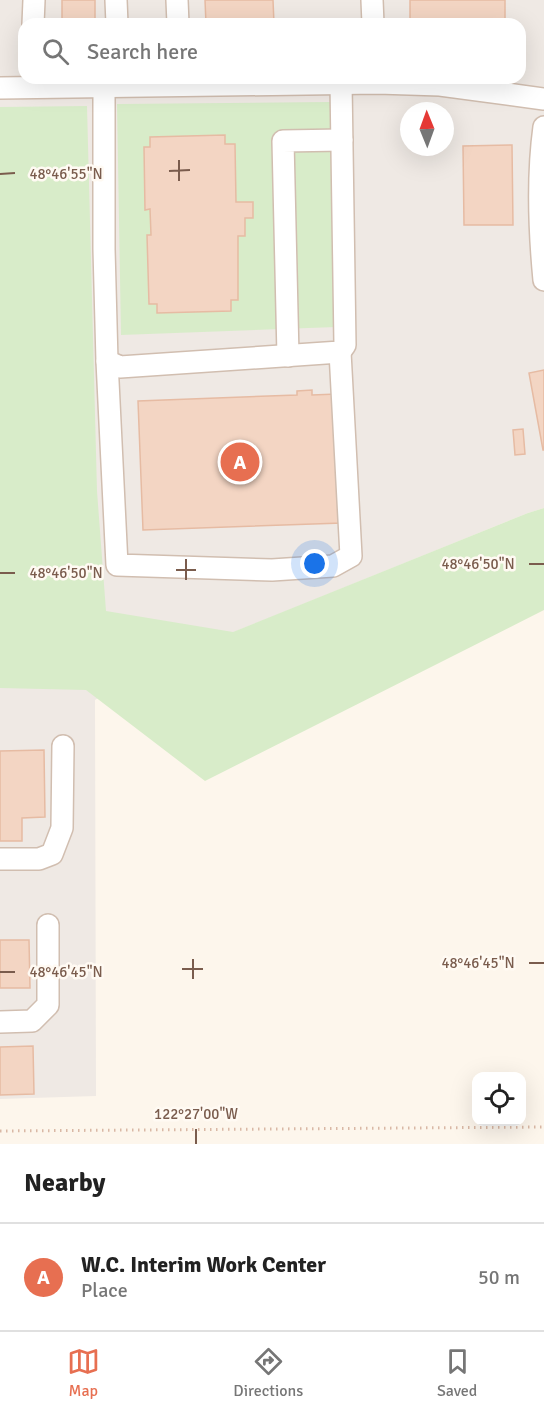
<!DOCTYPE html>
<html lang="en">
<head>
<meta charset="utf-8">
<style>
	:root { --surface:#fff; --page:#f2f2f2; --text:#222; --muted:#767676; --line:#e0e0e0; --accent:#e76f51 }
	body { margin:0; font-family:Signika,sans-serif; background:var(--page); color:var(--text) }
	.controls { position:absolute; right:18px; bottom:18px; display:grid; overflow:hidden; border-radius:12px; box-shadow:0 6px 24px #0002 }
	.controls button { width:54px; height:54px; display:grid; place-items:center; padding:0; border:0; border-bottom:2px solid var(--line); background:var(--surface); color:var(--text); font:30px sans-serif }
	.compass { position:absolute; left:400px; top:102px; width:54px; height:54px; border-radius:50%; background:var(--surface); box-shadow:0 6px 24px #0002; rotate:359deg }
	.you { position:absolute; left:315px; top:564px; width:21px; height:21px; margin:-15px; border:4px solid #fff; border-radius:50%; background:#1a73e8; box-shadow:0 0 0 9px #1a73e833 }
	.badge { display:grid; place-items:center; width:39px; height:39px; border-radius:50%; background:var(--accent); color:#fff; font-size:20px; font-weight:700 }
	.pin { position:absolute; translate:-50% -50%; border:3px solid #fff; box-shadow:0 2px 6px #0006 }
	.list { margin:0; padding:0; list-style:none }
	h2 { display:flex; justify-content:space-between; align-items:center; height:78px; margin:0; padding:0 24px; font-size:26px }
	h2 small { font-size:20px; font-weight:400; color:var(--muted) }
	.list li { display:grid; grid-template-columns:39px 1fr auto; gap:18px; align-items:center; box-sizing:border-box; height:108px; padding:0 24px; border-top:2px solid var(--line) }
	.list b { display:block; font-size:22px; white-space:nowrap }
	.list p { margin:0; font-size:20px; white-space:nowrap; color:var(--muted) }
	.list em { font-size:20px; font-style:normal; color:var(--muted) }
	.icon { flex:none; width:33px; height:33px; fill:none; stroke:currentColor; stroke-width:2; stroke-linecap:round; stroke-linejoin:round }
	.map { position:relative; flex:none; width:544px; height:1144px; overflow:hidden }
	.search { position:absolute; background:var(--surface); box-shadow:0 6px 24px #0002; left:18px; right:18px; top:18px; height:66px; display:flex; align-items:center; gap:15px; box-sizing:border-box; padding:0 21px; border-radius:18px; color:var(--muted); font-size:22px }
	.sheet { height:186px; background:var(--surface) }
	nav { display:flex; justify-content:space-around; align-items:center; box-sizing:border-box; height:84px; border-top:2px solid var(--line); background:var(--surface); font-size:16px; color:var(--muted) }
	nav a { display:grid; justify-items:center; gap:3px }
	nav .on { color:var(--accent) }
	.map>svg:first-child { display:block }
	.industrial { fill:#efe9e4; fill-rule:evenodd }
	.green { fill:#d8ecc9 }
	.building { fill:#f3d5c3; stroke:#e6bba3; stroke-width:1.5 }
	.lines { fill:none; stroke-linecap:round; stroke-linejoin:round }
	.minor-casing { stroke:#d1beb0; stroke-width:24 }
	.path { stroke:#d9b8a5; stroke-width:3; stroke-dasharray:1.5 4.5; stroke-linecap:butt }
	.minor { stroke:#fff; stroke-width:21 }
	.ticks { fill:none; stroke:#7a5c4d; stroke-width:2 }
	.ticks-label { font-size:15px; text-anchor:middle; fill:#7a5c4d; stroke:#fffaf3; stroke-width:5; stroke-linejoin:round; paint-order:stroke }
</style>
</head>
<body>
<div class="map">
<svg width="544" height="1144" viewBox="0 0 544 1144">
	<rect width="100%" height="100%" fill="#fdf6ec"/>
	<path class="industrial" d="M0,0h544v508l-16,5 -378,153 -55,34 1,396 -96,3zM24,24h496v54h-496zM409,111h36v36h-36z"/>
	<g class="green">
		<path d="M330,102l6,225 -215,8 -4,-231z"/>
		<path d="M87,106l10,385 9,120 127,21 295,-119 16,-5v102l-339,171 -119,-91 -86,-2v-581z"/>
	</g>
	<g class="building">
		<rect x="62" y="0" width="33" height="24"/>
		<path d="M205,0h68l1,24h-68z"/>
		<rect x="410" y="0" width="95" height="24"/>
		<path d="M225,135v9h10l1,58h17v16h-8v18h-7v64h-7v11l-74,2v-9h-8l-2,-69h4l-1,-26 -5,1 -1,-63h6v-10z"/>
		<path d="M512,145l1,80h-49l-1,-79z"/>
		<path d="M544,370v80h-1l-14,-77z"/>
		<path d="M312,390v5l25,-1 5,129 -199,7 -5,-129 159,-6v-4z"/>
		<path d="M523,429l2,25 -10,1 -2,-25z"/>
		<path d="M44,750l1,67 -23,1v23h-22v-90z"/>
		<path d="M0,940h29l1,48h-30z"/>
		<path d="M33,1046l1,48 -34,1v-48z"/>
	</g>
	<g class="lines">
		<g class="minor-casing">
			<g id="minor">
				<path d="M116,0l1,24"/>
				<path d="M177,0l1,24"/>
				<path d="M372,0l1,24"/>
				<path d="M33,24l1,-24"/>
				<path d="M104,87v162l3,112 13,6 220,-15 5,-7 -4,-262"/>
				<path d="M0,88l378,-5 62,2 104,14"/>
				<path d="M544,127c-7,51 -5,101 0,153"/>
				<path d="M288,356l-5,-215 59,-1"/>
				<path d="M107,361l10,204 155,5 61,-4 18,-10 -11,-204"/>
				<path d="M0,859h39l13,-5 10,-26 1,-82"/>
				<path d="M0,1022l32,-1 16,-16v-80"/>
			</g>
		</g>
		<path class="path" d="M0,1131l544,-4"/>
		<use href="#minor" class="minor"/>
	</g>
	<path class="ticks" d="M179,160v21M169,171l21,-1M0,174l15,-1M186,559v21M529,564h15M176,570h20M0,573h15M193,959v20M529,963h15M182,969h21M0,972h15M196,1129v15"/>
	<g class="ticks-label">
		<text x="66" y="179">48°46'55"N</text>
		<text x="478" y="569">48°46'50"N</text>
		<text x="66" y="578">48°46'50"N</text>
		<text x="478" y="968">48°46'45"N</text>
		<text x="66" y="977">48°46'45"N</text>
		<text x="196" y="1119">122°27'00"W</text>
	</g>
</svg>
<div class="controls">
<button><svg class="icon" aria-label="locate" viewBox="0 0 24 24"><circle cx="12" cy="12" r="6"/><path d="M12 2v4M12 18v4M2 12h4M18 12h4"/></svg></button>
</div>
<svg class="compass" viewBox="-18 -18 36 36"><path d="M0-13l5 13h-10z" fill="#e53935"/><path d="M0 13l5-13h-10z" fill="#767676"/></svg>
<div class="you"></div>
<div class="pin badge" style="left:240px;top:462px">A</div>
<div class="search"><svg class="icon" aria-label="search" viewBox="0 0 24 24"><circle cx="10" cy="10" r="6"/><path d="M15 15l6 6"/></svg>Search here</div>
</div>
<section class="sheet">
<h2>Nearby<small></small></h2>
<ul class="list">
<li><span class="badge">A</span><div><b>W.C. Interim Work Center</b><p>Place</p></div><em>50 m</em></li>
</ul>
</section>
<nav>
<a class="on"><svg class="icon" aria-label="map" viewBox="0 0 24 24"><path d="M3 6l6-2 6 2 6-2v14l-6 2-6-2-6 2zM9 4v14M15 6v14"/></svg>Map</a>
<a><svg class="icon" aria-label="directions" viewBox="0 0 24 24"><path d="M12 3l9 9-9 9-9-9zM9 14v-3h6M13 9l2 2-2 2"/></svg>Directions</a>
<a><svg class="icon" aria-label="saved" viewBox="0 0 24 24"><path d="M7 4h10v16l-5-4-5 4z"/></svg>Saved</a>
</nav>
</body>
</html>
